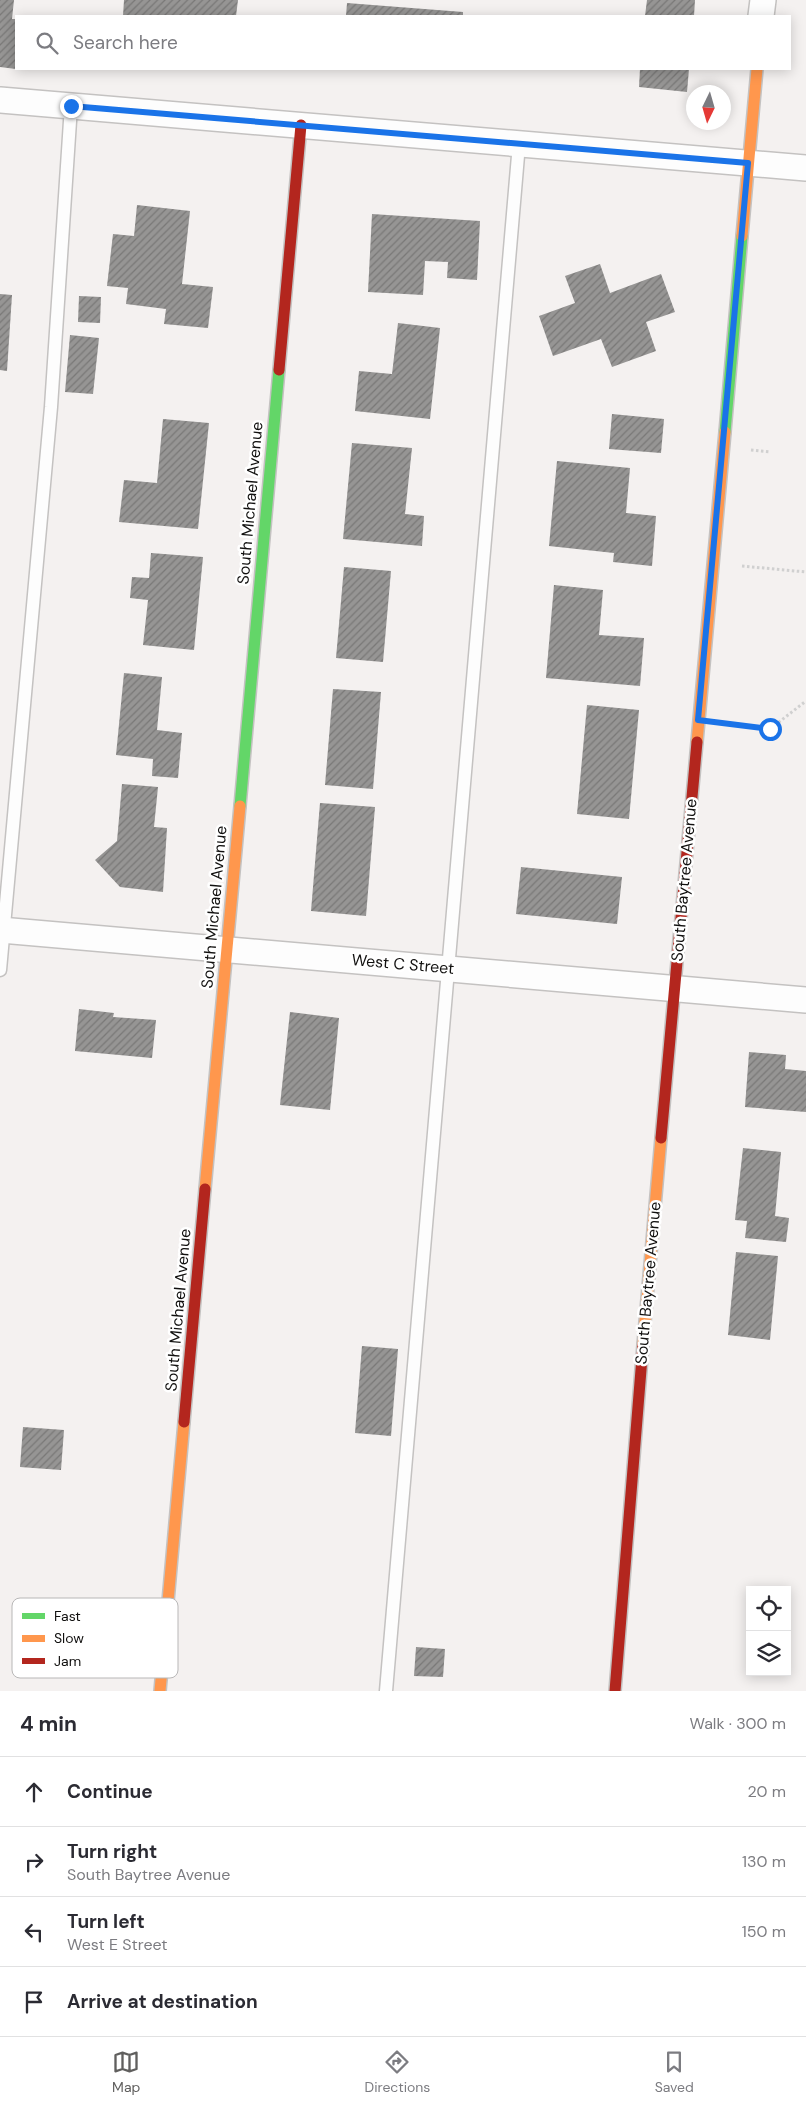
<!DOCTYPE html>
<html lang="en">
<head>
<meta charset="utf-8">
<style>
	:root { --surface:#fff; --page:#f7f7f7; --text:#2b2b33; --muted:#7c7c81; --line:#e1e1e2; --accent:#605f5e }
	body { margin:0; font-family:"DM Sans",sans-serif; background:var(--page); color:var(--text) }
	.controls { position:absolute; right:15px; bottom:15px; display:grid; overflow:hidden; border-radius:0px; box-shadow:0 2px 12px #0003 }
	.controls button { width:45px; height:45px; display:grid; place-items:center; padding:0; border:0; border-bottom:1px solid var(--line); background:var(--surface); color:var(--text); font:25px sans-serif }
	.compass { position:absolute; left:686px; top:85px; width:45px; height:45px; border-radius:50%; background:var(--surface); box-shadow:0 2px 12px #0003; rotate:185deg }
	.stop { position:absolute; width:15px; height:15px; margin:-11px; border:4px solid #1a73e8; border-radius:50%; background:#fff }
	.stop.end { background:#1a73e8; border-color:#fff; box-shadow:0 1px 5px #0008 }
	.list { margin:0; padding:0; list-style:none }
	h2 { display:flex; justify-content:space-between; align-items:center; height:65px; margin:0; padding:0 20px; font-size:21px }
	h2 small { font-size:16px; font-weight:400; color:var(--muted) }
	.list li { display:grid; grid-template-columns:32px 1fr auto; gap:15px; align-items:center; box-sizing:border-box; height:70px; padding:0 20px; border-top:1px solid var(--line) }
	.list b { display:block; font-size:19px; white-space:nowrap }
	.list p { margin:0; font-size:16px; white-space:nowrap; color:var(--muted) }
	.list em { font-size:16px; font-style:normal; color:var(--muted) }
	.icon { flex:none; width:28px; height:28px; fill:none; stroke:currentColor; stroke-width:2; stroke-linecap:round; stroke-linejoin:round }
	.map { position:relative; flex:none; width:806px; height:1691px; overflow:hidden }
	.search { position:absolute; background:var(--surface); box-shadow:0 2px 12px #0003; left:15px; right:15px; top:15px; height:55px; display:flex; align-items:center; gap:12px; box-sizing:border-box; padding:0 18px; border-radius:0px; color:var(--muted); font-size:19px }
	.sheet { height:345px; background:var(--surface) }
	nav { display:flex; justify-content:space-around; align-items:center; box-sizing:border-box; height:70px; border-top:1px solid var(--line); background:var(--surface); font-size:14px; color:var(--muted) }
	nav a { display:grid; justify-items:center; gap:2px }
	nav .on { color:var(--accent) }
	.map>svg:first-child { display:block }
	.building { fill:url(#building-hatch) }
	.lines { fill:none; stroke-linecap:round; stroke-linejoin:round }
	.lane-casing { stroke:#c4c2c1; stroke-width:15 }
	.street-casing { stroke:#c4c2c1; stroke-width:28 }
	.fast-casing { stroke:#c4c2c1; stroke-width:14 }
	.slow-casing { stroke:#c4c2c1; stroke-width:14 }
	.jam-casing { stroke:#c4c2c1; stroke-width:14 }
	.path { stroke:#d0d0d0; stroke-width:3; stroke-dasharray:2.5 2.5; stroke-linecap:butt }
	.lane { stroke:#fdfdfd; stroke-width:12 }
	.street { stroke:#fdfdfd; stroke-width:25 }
	.fast { stroke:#63d668; stroke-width:11 }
	.slow { stroke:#ff974d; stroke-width:11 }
	.jam { stroke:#b3261e; stroke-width:11 }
	.route { stroke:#1a73e8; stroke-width:6 }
	.labels { text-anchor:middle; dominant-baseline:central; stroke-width:5; stroke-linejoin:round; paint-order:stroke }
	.street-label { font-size:16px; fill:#11100f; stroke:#fff }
	.key { fill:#fff; stroke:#b8b7b7; stroke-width:1 }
	.key-label { font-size:14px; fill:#11100f }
</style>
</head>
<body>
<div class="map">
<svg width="806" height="1691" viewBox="0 0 806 1691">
	<defs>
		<pattern id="building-hatch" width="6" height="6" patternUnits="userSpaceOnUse" patternTransform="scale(1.25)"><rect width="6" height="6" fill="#969594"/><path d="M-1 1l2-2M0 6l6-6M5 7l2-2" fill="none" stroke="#797877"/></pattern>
	</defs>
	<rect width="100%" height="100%" fill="#f4f1f0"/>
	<g class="building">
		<path d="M0,0h14l-2,19h4v50l-16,-2z"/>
		<path d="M124,0h114l-2,16h-113z"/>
		<path d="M647,0h48l-1,16h-49z"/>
		<path d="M347,3l116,9v4h-117z"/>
		<path d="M640,69h49l-2,23 -48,-5z"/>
		<path d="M137,205l53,6 -8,73 31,3 -5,41 -44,-4 2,-15 -40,-5 2,-16 -21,-2 6,-52 21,2z"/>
		<path d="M372,214l108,7 -3,59 -30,-2 1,-16 -23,-1 -2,34 -55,-3z"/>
		<path d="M600,264l10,29 51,-19 14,38 -29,10 10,29 -44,16 -11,-28 -48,17 -14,-40 36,-13 -10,-27z"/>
		<path d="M0,294l12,1 -5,76 -7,-1z"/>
		<path d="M79,296l22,1 -1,26 -22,-1z"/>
		<path d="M398,323l42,5 -10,91 -75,-8 4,-40 33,3z"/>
		<path d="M70,335l29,3 -6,56 -28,-2z"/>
		<path d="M612,414l52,5 -3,34 -52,-4z"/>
		<path d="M163,419l46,4 -11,106 -79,-7 5,-42 33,3z"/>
		<path d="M352,443l60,5 -7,66 19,2 -2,30 -79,-7z"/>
		<path d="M557,461l73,7 -4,45 30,3 -4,50 -39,-4 1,-9 -65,-7z"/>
		<path d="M151,553l52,4 -9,93 -51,-5 5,-45 -18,-2 2,-21 17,1z"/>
		<path d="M344,567l47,4 -8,91 -47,-4z"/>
		<path d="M554,585l49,5 -4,45 45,3 -4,48 -94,-8z"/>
		<path d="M124,673l38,4 -5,53 25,3 -4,45 -26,-2 1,-17 -37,-4z"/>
		<path d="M333,689l48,3 -8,97 -48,-4z"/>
		<path d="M587,705l52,5 -10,109 -52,-5z"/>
		<path d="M122,784l36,3 -4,40 13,1 -4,64 -43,-5 -25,-27 22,-19z"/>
		<path d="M320,803l55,4 -9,109 -55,-5z"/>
		<path d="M521,867l101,10 -5,47 -101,-10z"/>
		<path d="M79,1009l35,4 -1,4 43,3 -4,38 -77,-7z"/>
		<path d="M290,1012l49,6 -9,92 -50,-5z"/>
		<path d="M749,1052l37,3 -1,14 21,2v41l-61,-5z"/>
		<path d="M743,1148l38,4 -6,64 14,2 -3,24 -41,-4 2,-17 -12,-1z"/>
		<path d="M736,1252l42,4 -8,84 -42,-5z"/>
		<path d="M362,1346l36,3 -7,87 -36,-3z"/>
		<path d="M23,1427l41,3 -3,40 -41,-3z"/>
		<path d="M416,1647l29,2 -2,28 -29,-1z"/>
	</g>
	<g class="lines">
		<g class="lane-casing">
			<g id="lane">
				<path d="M0,970l51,-563 20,-301"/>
				<path d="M386,1691l133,-1547"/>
			</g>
		</g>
		<g class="street-casing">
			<g id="street">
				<path d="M761,16l2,-16"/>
				<path d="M0,100l806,68"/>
				<path d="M0,930l806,70"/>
			</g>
		</g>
		<g class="fast-casing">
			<g id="fast">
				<path d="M725,432l17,-196"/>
				<path d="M240,806l39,-436"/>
			</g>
		</g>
		<g class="slow-casing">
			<g id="slow">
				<path d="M742,236l15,-167"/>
				<path d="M697,742l28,-310"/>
				<path d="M205,1189l35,-383"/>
				<path d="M643,1345l18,-207"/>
				<path d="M160,1691l24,-269"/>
			</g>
		</g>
		<g class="jam-casing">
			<g id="jam">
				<path d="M279,370l22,-245"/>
				<path d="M661,1138l36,-396"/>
				<path d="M184,1422l21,-233"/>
				<path d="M615,1691l28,-346"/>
			</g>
		</g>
		<g class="path">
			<path d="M751,450l19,2"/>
			<path d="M742,566l64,6"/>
			<path d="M726,724l44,5 36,-28"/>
		</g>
		<use href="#lane" class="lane"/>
		<use href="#street" class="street"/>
		<use href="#fast" class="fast"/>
		<use href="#slow" class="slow"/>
		<use href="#jam" class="jam"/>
	</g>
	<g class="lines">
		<path class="route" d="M71,106l677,57 -50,557 72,9"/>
	</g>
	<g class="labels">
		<g class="street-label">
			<text transform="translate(250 503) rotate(-85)">South Michael Avenue</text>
			<text transform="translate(684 880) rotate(-85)">South Baytree Avenue</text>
			<text transform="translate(214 907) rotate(-85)">South Michael Avenue</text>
			<text transform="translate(403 964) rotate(5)">West C Street</text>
			<text transform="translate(648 1283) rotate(-85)">South Baytree Avenue</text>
			<text transform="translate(178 1310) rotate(-85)">South Michael Avenue</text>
		</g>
	</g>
	<rect x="12" y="1598" width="166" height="80" rx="8" class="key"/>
	<rect x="22" y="1613" width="23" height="6" fill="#63d668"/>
	<rect x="22" y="1635" width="23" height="7" fill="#ff974d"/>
	<rect x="22" y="1658" width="23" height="6" fill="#b3261e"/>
	<g class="key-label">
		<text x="54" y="1621">Fast</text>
		<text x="54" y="1643">Slow</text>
		<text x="54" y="1666">Jam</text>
	</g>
</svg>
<div class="controls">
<button><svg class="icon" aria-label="locate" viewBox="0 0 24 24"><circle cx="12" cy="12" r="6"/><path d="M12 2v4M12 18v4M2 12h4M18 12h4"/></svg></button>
<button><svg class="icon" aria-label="layers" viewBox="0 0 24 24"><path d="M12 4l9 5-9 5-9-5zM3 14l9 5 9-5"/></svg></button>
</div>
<svg class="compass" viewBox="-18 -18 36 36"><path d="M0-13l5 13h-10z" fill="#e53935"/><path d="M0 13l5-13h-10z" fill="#7c7c81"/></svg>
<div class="stop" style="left:770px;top:729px"></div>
<div class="stop end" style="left:71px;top:106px"></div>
<div class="search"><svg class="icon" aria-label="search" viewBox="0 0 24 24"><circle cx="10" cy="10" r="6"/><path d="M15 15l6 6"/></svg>Search here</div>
</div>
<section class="sheet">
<h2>4 min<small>Walk · 300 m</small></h2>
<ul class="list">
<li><svg class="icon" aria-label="ahead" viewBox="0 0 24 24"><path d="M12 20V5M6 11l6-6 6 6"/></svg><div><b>Continue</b></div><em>20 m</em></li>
<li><svg class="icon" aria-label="right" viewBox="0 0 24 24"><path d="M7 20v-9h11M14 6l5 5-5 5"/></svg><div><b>Turn right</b><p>South Baytree Avenue</p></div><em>130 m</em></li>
<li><svg class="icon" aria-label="left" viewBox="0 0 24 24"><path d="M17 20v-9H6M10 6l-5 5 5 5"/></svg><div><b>Turn left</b><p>West E Street</p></div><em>150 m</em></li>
<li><svg class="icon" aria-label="arrive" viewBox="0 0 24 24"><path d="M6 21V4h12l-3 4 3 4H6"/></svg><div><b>Arrive at destination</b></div></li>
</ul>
</section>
<nav>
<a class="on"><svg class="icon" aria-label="map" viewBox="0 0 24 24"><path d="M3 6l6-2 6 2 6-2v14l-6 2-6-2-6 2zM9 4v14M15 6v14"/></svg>Map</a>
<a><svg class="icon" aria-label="directions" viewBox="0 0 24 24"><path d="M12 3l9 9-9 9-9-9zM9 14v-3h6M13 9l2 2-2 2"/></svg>Directions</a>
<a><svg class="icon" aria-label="saved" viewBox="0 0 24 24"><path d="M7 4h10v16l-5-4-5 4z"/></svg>Saved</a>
</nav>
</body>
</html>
